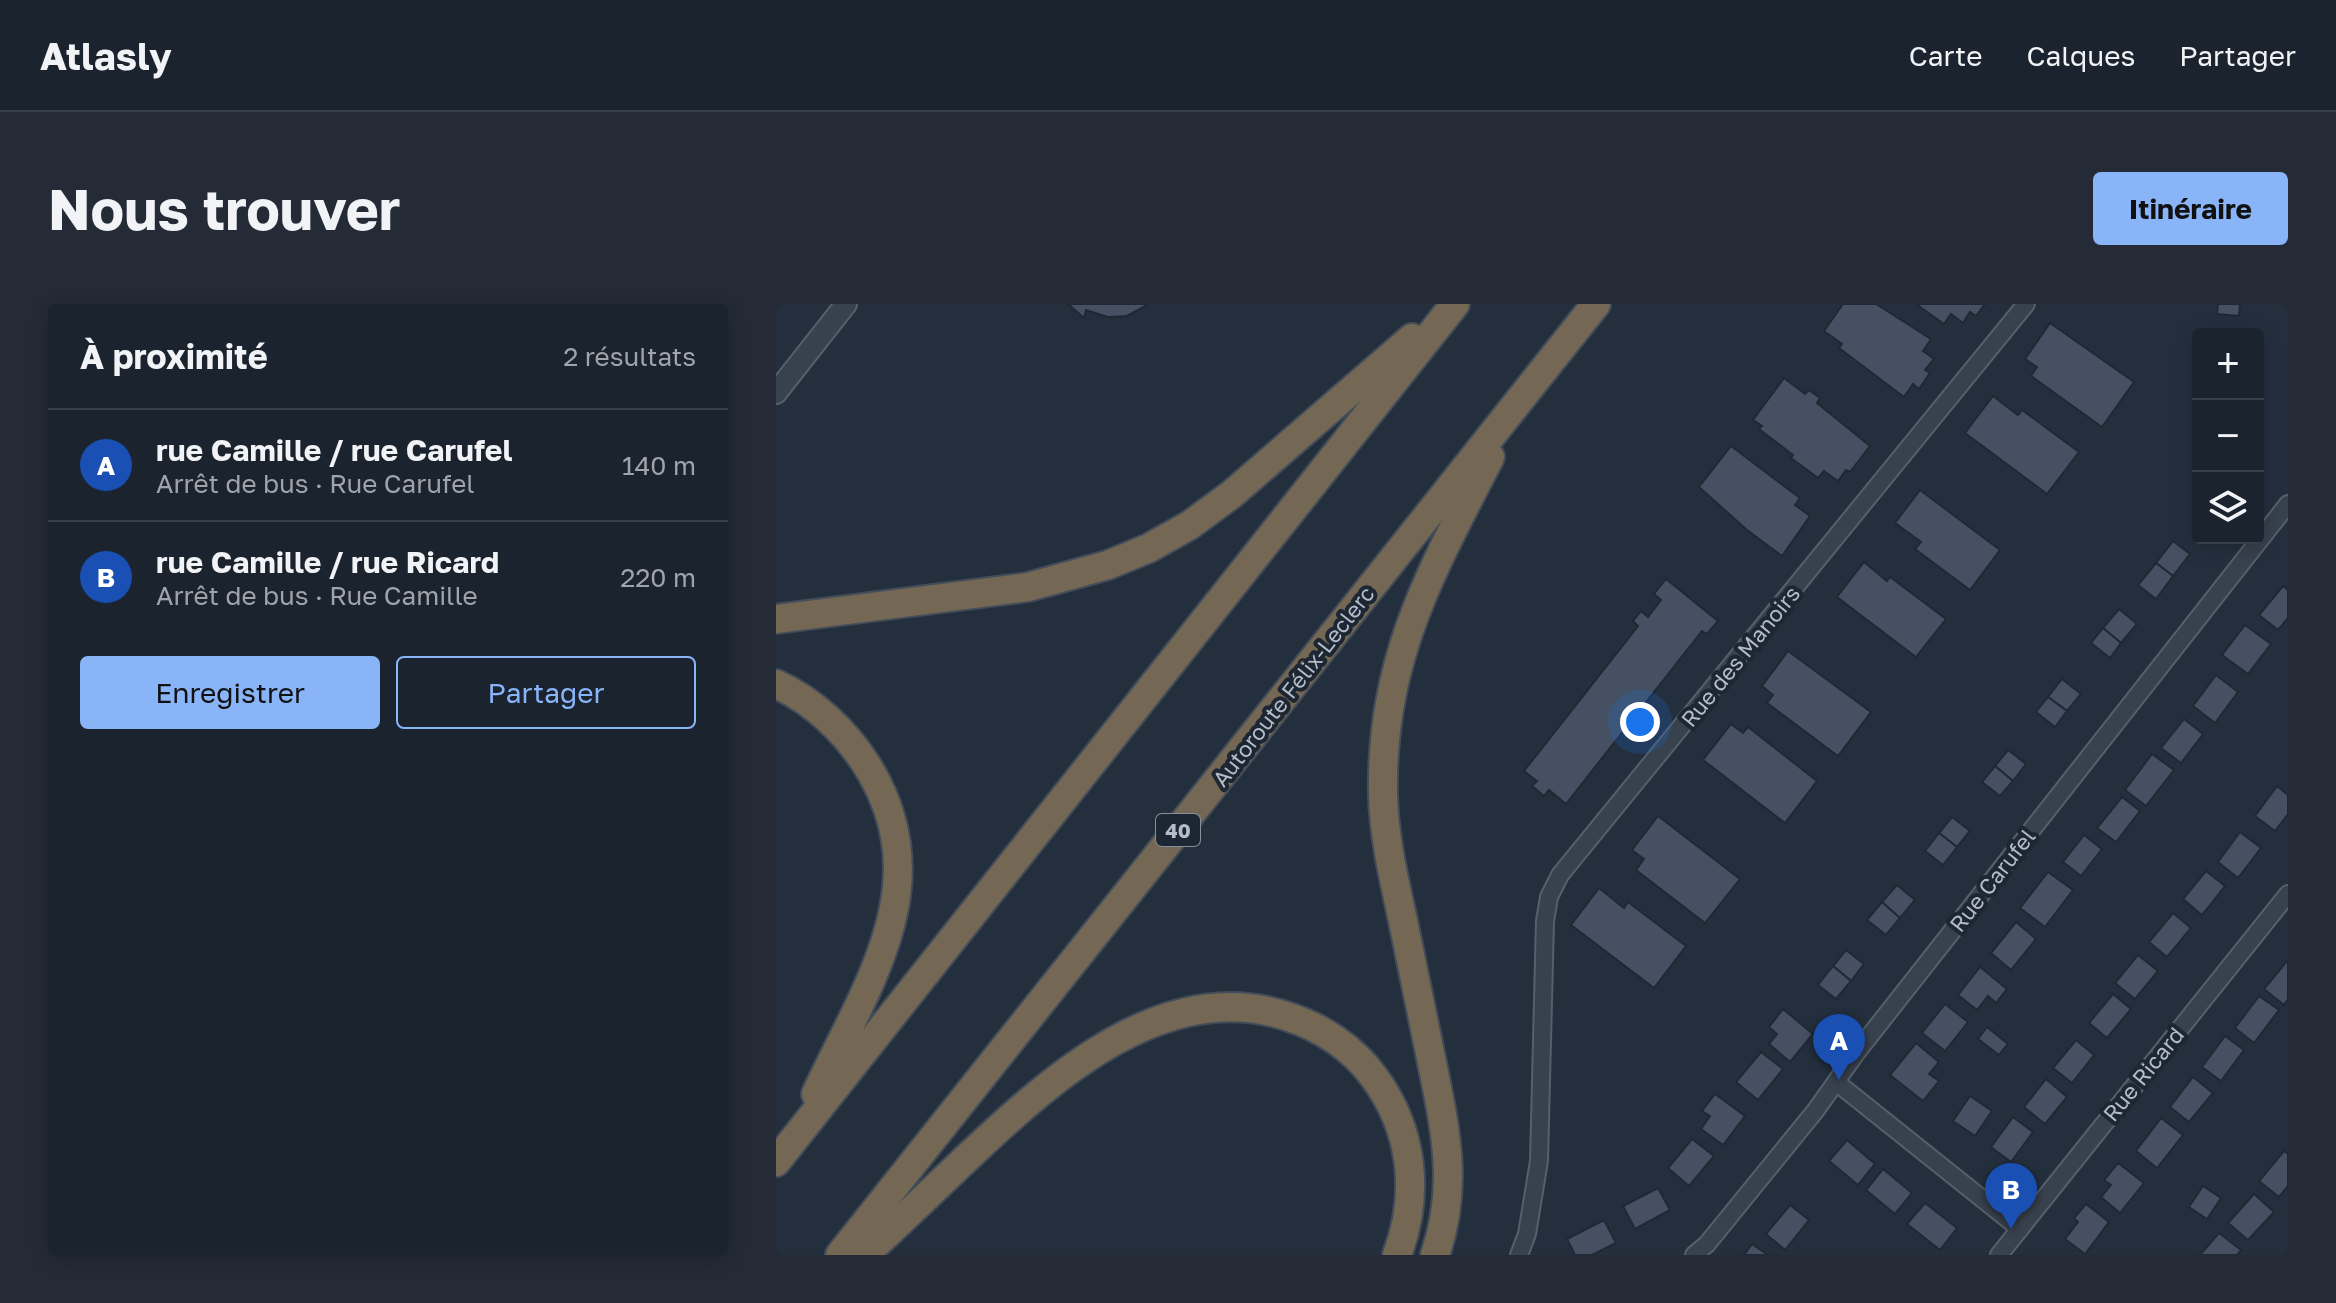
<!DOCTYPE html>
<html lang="fr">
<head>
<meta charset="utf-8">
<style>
	:root { --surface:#1b232e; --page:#242b36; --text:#f1f3f6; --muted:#a0a4aa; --line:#39404a; --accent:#8ab4f8 }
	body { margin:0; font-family:"Golos Text",sans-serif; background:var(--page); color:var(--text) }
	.controls { position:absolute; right:24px; top:24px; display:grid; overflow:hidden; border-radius:8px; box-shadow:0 4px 20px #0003 }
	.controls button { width:72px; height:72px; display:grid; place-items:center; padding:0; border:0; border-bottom:2px solid var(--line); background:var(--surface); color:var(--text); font:40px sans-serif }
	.you { position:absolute; left:864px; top:418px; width:28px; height:28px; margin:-20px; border:6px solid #fff; border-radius:50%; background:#1a73e8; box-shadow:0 0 0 12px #1a73e833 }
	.badge { display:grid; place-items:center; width:52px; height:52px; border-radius:50%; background:var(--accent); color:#fff; font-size:26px; font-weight:700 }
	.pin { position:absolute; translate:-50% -66px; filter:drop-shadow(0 2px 4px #0008) }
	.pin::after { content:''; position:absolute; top:42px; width:28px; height:24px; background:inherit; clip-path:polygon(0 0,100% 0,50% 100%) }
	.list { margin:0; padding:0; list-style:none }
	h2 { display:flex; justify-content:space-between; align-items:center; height:104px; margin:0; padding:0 32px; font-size:34px }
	h2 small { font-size:26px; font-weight:400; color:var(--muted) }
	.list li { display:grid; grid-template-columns:52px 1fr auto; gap:24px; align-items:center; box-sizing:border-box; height:112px; padding:0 32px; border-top:2px solid var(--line) }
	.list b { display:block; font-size:30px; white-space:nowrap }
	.list p { margin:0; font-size:26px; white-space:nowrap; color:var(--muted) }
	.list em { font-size:26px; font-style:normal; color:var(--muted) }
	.actions { display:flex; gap:16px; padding:24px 32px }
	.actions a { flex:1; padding:18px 0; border:2px solid var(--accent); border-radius:8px; text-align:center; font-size:28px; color:var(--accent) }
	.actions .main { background:var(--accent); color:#111 }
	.icon { flex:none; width:44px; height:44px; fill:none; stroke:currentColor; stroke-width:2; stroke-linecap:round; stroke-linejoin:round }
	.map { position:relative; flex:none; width:1512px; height:951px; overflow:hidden; border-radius:8px }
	header { display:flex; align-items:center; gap:48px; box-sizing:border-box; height:112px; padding:0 40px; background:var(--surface); border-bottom:2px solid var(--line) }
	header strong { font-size:38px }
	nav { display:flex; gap:44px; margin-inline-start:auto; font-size:28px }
	.intro { display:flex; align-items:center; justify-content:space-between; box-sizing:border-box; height:192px; padding:0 48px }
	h1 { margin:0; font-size:56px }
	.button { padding:20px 36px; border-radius:8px; background:var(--accent); color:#111; font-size:28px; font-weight:700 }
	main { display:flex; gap:48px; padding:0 48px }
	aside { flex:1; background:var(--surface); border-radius:8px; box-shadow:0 4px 20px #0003 }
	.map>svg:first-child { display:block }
	.building { fill:#455162; stroke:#1f2835; stroke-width:2 }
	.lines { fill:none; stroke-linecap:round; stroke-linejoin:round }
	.minor-casing { stroke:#565f6c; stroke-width:20 }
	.tertiary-casing { stroke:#565f6c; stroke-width:24 }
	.motorway-casing { stroke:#434c59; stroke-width:32 }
	.minor { stroke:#38414e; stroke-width:16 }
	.tertiary { stroke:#38414e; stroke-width:20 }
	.motorway { stroke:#746855; stroke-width:28 }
	.labels { text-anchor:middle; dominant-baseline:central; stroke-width:8; stroke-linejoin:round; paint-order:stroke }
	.shield { fill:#1d2633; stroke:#878f9c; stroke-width:2 }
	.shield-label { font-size:20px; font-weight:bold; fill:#b4bcc9 }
	.street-label { font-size:22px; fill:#b4bcc9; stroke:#1d2633 }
</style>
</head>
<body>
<header>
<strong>Atlasly</strong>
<nav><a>Carte</a><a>Calques</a><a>Partager</a></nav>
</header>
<div class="intro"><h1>Nous trouver</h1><a class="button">Itinéraire</a></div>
<main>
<aside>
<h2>À proximité<small>2 résultats</small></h2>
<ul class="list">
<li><span class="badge" style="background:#1a4fb4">A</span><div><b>rue Camille / rue Carufel</b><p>Arrêt de bus · Rue Carufel</p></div><em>140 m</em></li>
<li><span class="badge" style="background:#1a4fb4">B</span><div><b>rue Camille / rue Ricard</b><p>Arrêt de bus · Rue Camille</p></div><em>220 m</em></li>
</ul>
<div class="actions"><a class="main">Enregistrer</a><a>Partager</a></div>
</aside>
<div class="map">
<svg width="1512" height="951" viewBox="0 0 1512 951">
	<rect width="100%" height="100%" fill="#242f3e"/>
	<g class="building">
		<path d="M292,0h81l-22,12 -19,1 -22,-7 -2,8z"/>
		<path d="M1067,0h33l55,35 -8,12 11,8 -9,11 5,3 -11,16 -6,-5 -9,13 -65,-49 3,-4 -18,-13z"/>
		<path d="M1140,0h69l-9,12 -6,-4 -7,11 -12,-9 -7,10z"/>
		<path d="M1442,0h22l-1,12 -22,-2z"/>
		<path d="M1274,19l84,59 -32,45 -71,-51 6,-9 -12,-8z"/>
		<path d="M1008,74l21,16 4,-4 11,8 -3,5 53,43 -20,26 -4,-2 -8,11 -14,-10 -6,7 -27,-20 2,-3 -34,-26 3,-3 -9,-6z"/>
		<path d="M1217,92l25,19 4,-5 57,42 -32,42 -82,-61z"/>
		<path d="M955,142l69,52 -5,7 15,11 -28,40 -35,-26 -48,-43z"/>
		<path d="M1144,186l80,60 -30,40 -55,-41 6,-7 -26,-19z"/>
		<path d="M1397,237l17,13 -17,22 -17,-13z"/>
		<path d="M1088,258l23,19 3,-4 56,42 -30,38 -79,-60z"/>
		<path d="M1380,259l17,13 -17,23 -18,-14z"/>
		<path d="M890,275l52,42 -11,13 -5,-3 -136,173 -17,-14 -5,6 -12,-10 5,-5 -13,-10 114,-145 -5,-5 8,-10 7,6 13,-17 -7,-6z"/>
		<path d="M1507,282l5,4v28l-10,12 -19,-15z"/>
		<path d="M1343,305l18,15 -16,19 -18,-15z"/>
		<path d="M1469,321l26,19 -23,30 -26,-19z"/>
		<path d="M1327,324l18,15 -11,15 -19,-15z"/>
		<path d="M1012,347l83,61 -33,44 -71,-53 6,-8 -11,-9z"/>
		<path d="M1440,371l22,17 -23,31 -22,-17z"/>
		<path d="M1286,375l19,15 -14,17 -19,-14z"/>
		<path d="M1272,393l19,14 -12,16 -19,-15z"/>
		<path d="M1408,415l19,15 -22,29 -20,-15z"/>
		<path d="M955,420l12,9 5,-6 69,54 -32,42 -82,-63z"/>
		<path d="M1232,446l18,14 -13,17 -18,-15z"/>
		<path d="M1376,450l22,16 -28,36 -21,-16z"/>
		<path d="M1219,462l18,15 -13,15 -18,-14z"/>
		<path d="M1501,482l11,9v19l-13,17 -20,-15z"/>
		<path d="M1346,493l18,14 -24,31 -19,-14z"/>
		<path d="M882,512l82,63 -35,44 -69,-53 8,-11 -12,-9z"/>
		<path d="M1176,513l18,14 -13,16 -18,-14z"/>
		<path d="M1464,528l21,16 -23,30 -20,-16z"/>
		<path d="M1163,529l18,14 -14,18 -18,-14z"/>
		<path d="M1308,531l18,14 -21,27 -18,-14z"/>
		<path d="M1430,567l19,15 -23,29 -19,-16z"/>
		<path d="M1272,568l25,18 -28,37 -25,-19z"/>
		<path d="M1121,581l18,15 -15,18 -18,-16z"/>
		<path d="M823,584l25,20 4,-6 58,44 -32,42 -83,-63z"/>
		<path d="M1106,598l18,16 -14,17 -19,-15z"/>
		<path d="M1397,609l18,15 -24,29 -18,-15z"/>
		<path d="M1240,618l20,17 -25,31 -20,-17z"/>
		<path d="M1070,646l18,14 -13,17 -18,-15z"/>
		<path d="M1362,651l20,16 -23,28 -20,-16z"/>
		<path d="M1512,656v39l-4,6 -20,-16z"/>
		<path d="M1057,662l18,15 -15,18 -18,-14z"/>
		<path d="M1204,663l27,22 -11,14 -8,-7 -11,14 -19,-15z"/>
		<path d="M1337,690l18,15 -24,29 -18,-15z"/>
		<path d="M1483,692l20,14 -25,33 -19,-15z"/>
		<path d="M1169,700l23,18 -23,29 -23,-18z"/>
		<path d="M1007,705l30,25 -23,28 -21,-18 8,-10 -8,-7z"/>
		<path d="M1211,723l21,17 -9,11 -21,-16z"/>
		<path d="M1449,732l19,14 -23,31 -19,-14z"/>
		<path d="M1300,736l18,15 -22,28 -19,-15z"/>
		<path d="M1140,739l23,19 -10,12 10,7 -16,20 -33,-26z"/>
		<path d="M985,748l22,17 -25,31 -22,-18z"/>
		<path d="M1417,773l20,16 -24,29 -19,-15z"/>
		<path d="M1270,775l21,18 -22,27 -21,-17z"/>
		<path d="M939,790l30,22 -22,29 -22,-16 9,-13 -8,-5z"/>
		<path d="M1194,792l22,15 -17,25 -22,-15z"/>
		<path d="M1237,813l20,15 -22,30 -20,-15z"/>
		<path d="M1385,814l22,17 -26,33 -21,-17z"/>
		<path d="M916,835l22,17 -25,30 -21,-18z"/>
		<path d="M1071,836l28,24 -17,21 -29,-24z"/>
		<path d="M1508,847l4,3v32l-9,11 -20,-16z"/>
		<path d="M1342,859l26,20 -24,30 -19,-16 10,-12 -7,-5z"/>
		<path d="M1107,865l29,24 -17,21 -29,-24z"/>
		<path d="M1427,882l18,12 -14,21 -18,-12z"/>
		<path d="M882,884l12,22 -35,19 -12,-23z"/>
		<path d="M1478,890l20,18 -26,28 -20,-17z"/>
		<path d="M1149,899l32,25 -17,22 -33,-26z"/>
		<path d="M1310,900l23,18 -24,32 -20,-15 13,-17 -4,-4z"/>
		<path d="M1014,901l19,15 -24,30 -19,-16z"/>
		<path d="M828,916l12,23 -24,12h-17l-8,-16z"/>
		<path d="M1443,929l22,17 -4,5h-37z"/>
		<path d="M976,940l16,11h-24z"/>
	</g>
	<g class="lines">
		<g class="minor-casing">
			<g id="minor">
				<path d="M1060,778l184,147"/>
				<path d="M743,951l8,-21 12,-73 6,-240 4,-24 11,-22 466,-571"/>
				<path d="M918,951l13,-11 109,-134 41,-58 431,-548"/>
				<path d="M1223,951l289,-361"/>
			</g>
		</g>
		<g class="tertiary-casing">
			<path id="tertiary" d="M0,89l70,-89"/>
		</g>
		<g class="motorway-casing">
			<g id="motorway">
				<path d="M0,315l252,-32 80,-22 41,-17 41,-23 42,-31 180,-156"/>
				<path d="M0,380c36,16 69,47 90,80 75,118 1,220 -50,330"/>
				<path d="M0,858l679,-858"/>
				<path d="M64,951l756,-951"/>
				<path d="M88,951c36,-33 71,-67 106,-100 82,-77 194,-179 316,-139 35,11 67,32 88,61 39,53 46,117 23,178"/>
				<path d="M659,951c24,-70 10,-127 -4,-197 -9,-46 -19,-91 -28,-137 -9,-42 -19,-83 -20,-126 -3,-135 48,-223 107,-338"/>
			</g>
		</g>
		<use href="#minor" class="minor"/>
		<use href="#tertiary" class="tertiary"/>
		<use href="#motorway" class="motorway"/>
	</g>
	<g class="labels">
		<rect class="shield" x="380" y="510" width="44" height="32" rx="6"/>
		<g class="shield-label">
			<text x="402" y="526">40</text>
		</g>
		<g class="street-label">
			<text transform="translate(964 352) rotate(-51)">Rue des Manoirs</text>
			<text transform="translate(517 382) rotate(-52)">Autoroute Félix-Leclerc</text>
			<text transform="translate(1216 576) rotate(-52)">Rue Carufel</text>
			<text transform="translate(1367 770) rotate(-51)">Rue Ricard</text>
		</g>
	</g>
</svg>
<div class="controls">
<button>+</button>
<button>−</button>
<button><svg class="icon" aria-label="layers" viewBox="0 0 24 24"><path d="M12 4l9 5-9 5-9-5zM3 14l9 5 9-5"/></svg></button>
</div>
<div class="you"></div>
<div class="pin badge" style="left:1063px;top:776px;background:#1a4fb4">A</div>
<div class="pin badge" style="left:1235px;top:925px;background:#1a4fb4">B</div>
</div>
</main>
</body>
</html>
